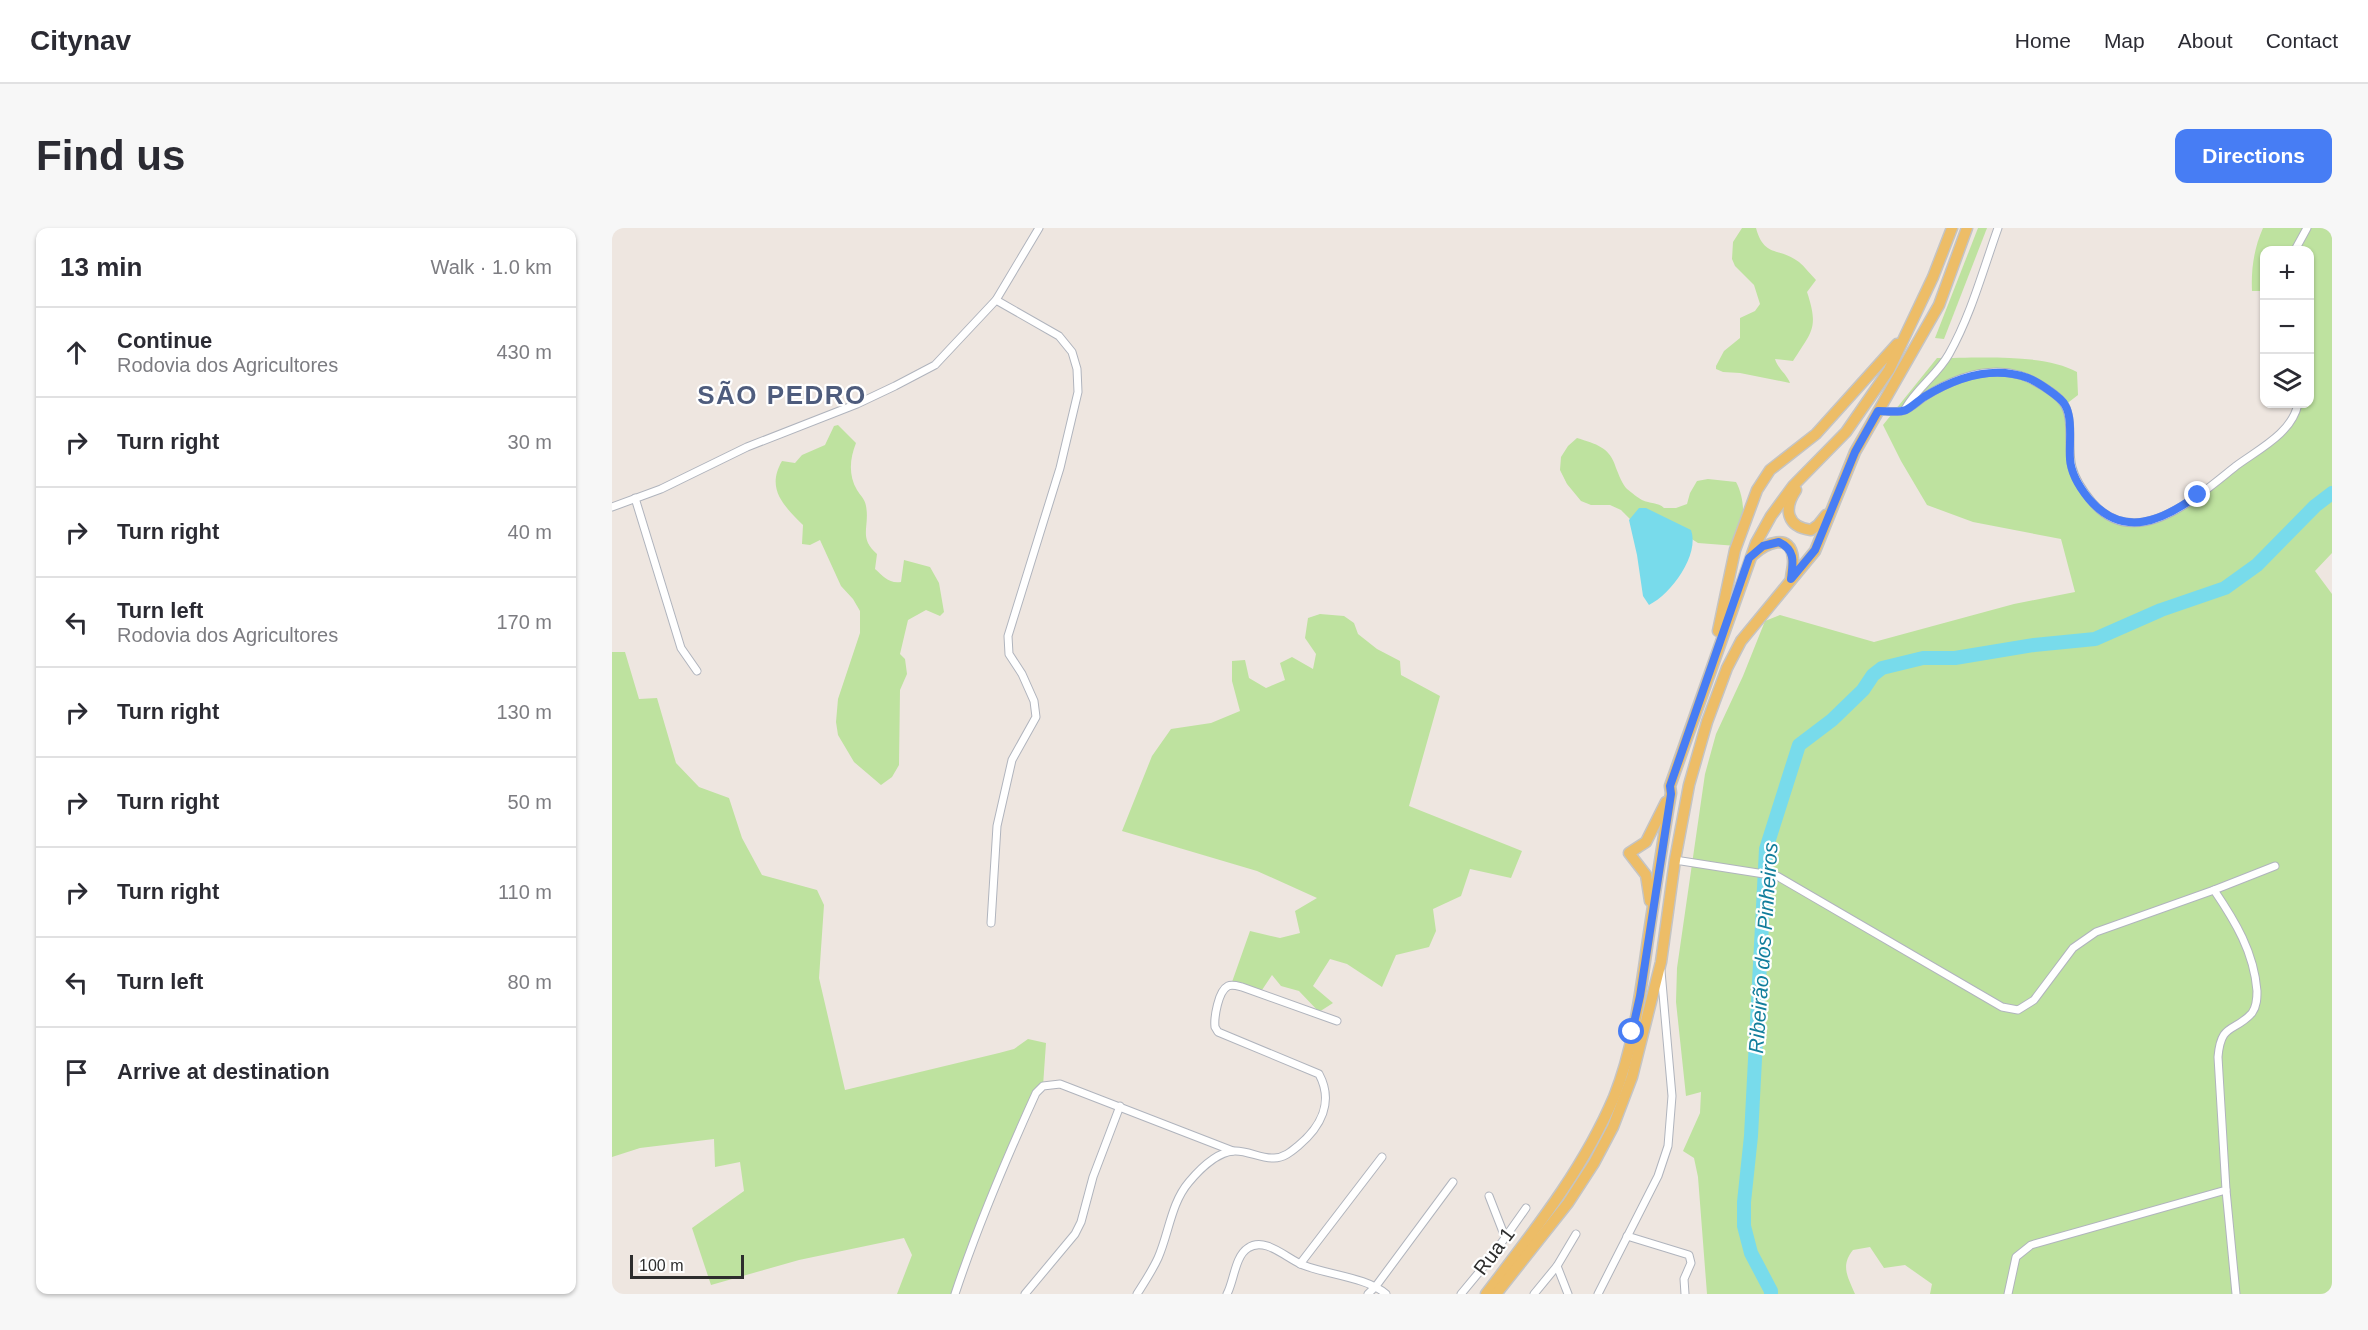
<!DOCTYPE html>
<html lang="en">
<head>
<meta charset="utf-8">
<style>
	:root { --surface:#fff; --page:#f7f7f7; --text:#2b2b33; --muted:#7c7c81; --line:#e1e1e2; --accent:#477df4 }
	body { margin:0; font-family:Helvetica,sans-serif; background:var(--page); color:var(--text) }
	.controls { position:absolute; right:18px; top:18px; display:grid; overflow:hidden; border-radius:12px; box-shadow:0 2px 4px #0004 }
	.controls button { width:54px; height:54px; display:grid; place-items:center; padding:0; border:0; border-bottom:2px solid var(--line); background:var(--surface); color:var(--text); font:30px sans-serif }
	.scale { position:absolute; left:18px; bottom:15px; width:114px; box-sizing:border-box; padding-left:6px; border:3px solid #2d2d2d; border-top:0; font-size:16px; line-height:21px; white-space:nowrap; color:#2d2d2d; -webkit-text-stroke:4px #fff; paint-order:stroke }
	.stop { position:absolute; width:18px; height:18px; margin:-14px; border:4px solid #477df4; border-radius:50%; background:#fff }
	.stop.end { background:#477df4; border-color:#fff; box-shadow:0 2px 6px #0008 }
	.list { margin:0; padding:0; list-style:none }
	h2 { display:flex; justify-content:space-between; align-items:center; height:78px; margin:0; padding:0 24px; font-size:26px }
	h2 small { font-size:20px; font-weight:400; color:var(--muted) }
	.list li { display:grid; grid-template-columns:39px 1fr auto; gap:18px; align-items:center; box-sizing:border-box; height:90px; padding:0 24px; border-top:2px solid var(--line) }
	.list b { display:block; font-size:22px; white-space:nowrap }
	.list p { margin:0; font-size:20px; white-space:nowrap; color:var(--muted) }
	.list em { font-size:20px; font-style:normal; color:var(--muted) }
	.icon { flex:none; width:33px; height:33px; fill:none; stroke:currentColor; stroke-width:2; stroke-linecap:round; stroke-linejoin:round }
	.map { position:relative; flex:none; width:1720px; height:1066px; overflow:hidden; border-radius:12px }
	header { display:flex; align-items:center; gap:36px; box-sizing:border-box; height:84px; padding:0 30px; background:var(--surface); border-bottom:2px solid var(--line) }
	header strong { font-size:28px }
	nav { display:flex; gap:33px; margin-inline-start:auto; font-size:21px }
	.intro { display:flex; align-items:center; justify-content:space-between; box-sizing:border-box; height:144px; padding:0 36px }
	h1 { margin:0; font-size:42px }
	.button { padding:15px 27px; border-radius:12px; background:var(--accent); color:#fff; font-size:21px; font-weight:700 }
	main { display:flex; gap:36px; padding:0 36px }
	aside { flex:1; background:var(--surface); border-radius:12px; box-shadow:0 2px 4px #0004 }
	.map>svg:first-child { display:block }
	.green { fill:#bee29f }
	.water { fill:#78dbeb }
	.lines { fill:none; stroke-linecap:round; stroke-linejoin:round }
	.river { stroke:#78dbeb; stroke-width:14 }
	.street-casing { stroke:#b0b4bd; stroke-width:9 }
	.primary-casing { stroke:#c4c4c4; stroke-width:13 }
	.street { stroke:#fff; stroke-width:7 }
	.primary { stroke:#edbd67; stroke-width:10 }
	.route { stroke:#477df4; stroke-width:8 }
	.labels { text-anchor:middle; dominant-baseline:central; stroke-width:4.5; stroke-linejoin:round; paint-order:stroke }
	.street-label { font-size:20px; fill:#2d2d2d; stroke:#fff }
	.water-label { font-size:21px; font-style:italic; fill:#127e9c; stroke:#fff }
	.district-label { font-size:26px; font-weight:bold; letter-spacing:1.5px; fill:#4e5c7d; stroke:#fff }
</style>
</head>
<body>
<header>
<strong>Citynav</strong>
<nav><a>Home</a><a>Map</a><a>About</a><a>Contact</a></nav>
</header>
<div class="intro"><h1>Find us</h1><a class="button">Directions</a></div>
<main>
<aside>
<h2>13 min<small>Walk · 1.0 km</small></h2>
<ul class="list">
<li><svg class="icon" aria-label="ahead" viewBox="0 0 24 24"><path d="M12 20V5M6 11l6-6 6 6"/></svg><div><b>Continue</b><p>Rodovia dos Agricultores</p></div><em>430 m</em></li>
<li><svg class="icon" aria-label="right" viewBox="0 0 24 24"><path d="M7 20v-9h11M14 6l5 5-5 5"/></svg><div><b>Turn right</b></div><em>30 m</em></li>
<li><svg class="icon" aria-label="right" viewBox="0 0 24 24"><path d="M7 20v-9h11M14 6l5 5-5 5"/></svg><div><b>Turn right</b></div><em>40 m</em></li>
<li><svg class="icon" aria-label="left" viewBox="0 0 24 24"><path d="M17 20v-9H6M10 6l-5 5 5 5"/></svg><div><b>Turn left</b><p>Rodovia dos Agricultores</p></div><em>170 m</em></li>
<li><svg class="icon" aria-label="right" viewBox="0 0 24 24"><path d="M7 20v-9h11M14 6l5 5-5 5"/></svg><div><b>Turn right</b></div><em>130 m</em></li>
<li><svg class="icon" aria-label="right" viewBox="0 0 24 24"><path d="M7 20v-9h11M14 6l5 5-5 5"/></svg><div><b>Turn right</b></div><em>50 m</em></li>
<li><svg class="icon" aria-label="right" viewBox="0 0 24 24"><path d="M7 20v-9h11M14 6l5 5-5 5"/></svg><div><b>Turn right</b></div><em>110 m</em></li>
<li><svg class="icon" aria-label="left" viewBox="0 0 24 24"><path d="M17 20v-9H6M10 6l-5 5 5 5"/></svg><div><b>Turn left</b></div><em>80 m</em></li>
<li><svg class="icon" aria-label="arrive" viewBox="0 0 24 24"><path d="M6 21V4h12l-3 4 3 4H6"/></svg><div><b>Arrive at destination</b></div></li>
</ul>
</aside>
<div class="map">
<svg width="1720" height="1066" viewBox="0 0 1720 1066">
	<rect width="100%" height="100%" fill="#eee6e0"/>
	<g class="green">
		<path d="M1130,0h14c8,30 23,19 43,34 6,5 11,12 17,18l-9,12c12,36 5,39 -14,69l-18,-2c3,10 11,14 15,24l-50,-10 -17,-1 -7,-3v-3l8,-15 16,-13v-20l15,-7 5,-7 -6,-19 -19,-19 -3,-7 1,-17z"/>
		<path d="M1366,0h9l-43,111 -9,-1z"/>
		<path d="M1651,0h69v325l-17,18 17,23v700h-402l2,-10 -27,-19 -21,3 -14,-21 -17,3c-13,16 -5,27 2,44h-148l-9,-117 -4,-19 -11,-7 17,-38 1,-21 -15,4 -10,-94 1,-34 28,-194 11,-40 27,-58 22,-55 15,-6 94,27 140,-38 61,-12 -14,-53 -88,-17 -46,-17 -26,-44 -18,-36 54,-67c38,0 107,-5 140,14l1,23 -13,10 8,65 24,38 26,14 41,-6 119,-85 15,-27h12v-154h-46v41h-12c-1,-22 2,-43 11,-63z"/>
		<path d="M226,197l18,18c-6,15 -8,32 1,47 3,5 8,9 9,16 4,21 -8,32 11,48l-2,15c8,7 14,15 26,13l3,-22 26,7 9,16 5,29 -4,4 -14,-6 -18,10 -8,34 5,5 2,15 -7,16 -1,75 -7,12 -11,8 -27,-23 -16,-27 -2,-13 2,-23 22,-66v-22l-7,-12 -12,-13 -21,-46 -10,5 -8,-1 1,-19c-20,-20 -37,-36 -21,-64l13,2 7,-8 23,-10 9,-19z"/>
		<path d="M965,210c19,6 33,9 39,30 3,7 6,16 11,21 4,3 11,9 15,11 8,4 16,2 22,8h12l11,-4 3,-11 7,-12 11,-2 28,3c10,18 9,45 1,64l-39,-3 -22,-14 -46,-10 -9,-9 -11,-5h-19l-10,-4 -14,-17 -7,-14 1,-13 7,-11z"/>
		<path d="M708,386l24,2 10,7 4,11 19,15 23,12 1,14 39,21 -31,110 113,45 -11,27 -41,-9 -9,27 -28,13 3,22 -7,16 -33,8 -14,32 -35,-23 -17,-5 -17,27 20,17 -14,9 -20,-21 -18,-5 -9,-11 -10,15 -30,-8 18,-51 30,7 20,-5 -5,-22 22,-13 -60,-27 -135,-40 30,-75 19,-27 40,-6 29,-12 -8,-30v-20l13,-1 4,18 17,10 19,-8 -5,-17 12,-6 21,12 3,-15 -11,-16 3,-20z"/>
		<path d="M0,424h13l14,47 18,-1 19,65 23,24 30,11 13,40 20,37 55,15 7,15 -5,73 26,112 154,-37 15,-4 14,-10 18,4 -3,43 -7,7 -81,201h-58l15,-39 -8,-17 -105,22 -88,25 -19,-57 52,-37 -4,-29 -25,5 -1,-28 -74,9 -28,9z"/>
	</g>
	<path class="water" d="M1027,280h7l45,22c9,25 -20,64 -42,75l-6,-9 -6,-41 -8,-35z"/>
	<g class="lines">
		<path class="river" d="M1159,1066v-3l-20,-38 -7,-27v-24l7,-66 15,-287 33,-104 33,-25 31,-30 10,-15 9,-7 41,-10h32l79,-13 61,-6 66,-29 64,-22 32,-23 58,-59 17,-13"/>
		<g class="street-casing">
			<g id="street">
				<path d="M1683,22l12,-22"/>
				<path d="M1293,181c12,-21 33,-35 44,-55 22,-39 34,-84 49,-126"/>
				<path d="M1266,183c8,0 20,2 27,-1 7,-3 13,-9 19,-13 27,-17 62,-31 95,-22 12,3 38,18 45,29 10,15 3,45 8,63 3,13 11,24 20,35 44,52 106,-6 144,-36 23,-17 56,-33 62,-62"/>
				<path d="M23,270l46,150 16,23"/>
				<path d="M0,279l49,-18 86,-42 110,-43 38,-18 40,-21 61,-65 43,-72"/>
				<path d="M1063,632l102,16 225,131 16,3 16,-10 39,-52 23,-16 118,-42c21,31 40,62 43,101 0,7 0,15 -5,22 -18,20 -31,9 -34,44l8,133 -195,55 -15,12 -8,37"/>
				<path d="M1602,662l61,-24"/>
				<path d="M379,695l6,-97 15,-66 24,-43 -2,-16 -12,-27 -13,-20 -1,-18 52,-168 18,-76 -1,-23 -5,-17 -13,-16 -63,-36"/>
				<path d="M1614,962l10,104"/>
				<path d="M877,968l16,41"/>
				<path d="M1015,1008l62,19 2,8 -7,16 1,15"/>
				<path d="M688,1036l82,-107"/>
				<path d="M945,1038l11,28"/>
				<path d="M343,1066c23,-69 51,-135 81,-201l7,-7 17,-2 173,67"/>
				<path d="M413,1066l50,-60 6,-12 12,-45 27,-71"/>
				<path d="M525,1066c7,-11 15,-23 21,-36 11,-25 13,-55 31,-76 10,-12 28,-30 45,-31 13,-1 27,8 40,7 10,0 18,-7 24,-12 23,-19 36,-44 21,-72l-101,-42 -3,-5c-1,-9 3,-36 13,-41 4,-2 10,0 14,1l95,34"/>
				<path d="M615,1066c7,-13 8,-38 21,-46 17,-12 39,11 55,17 25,10 63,12 83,29"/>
				<path d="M756,1066l8,-8 77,-104"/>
				<path d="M849,1066l29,-35 36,-51"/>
				<path d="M922,1066l23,-28 19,-32"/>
				<path d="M986,1066l60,-118 10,-30 4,-50 -11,-125"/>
			</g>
		</g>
		<g class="primary-casing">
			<g id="primary">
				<path d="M1184,262c-13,19 -9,37 15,40l7,-5 8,-10"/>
				<path d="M1141,327c12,-11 38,-24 40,4 1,6 -2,14 -2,20"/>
				<path d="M1106,403l17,-81 22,-60 13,-20 46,-36 81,-90"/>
				<path d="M1038,673l-4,-26 -17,-22 17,-11 20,-40"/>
				<path d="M874,1066c48,-63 97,-124 128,-197 21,-52 27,-110 35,-164 7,-47 14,-93 22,-140l-1,-7 86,-243 15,-27 22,-30 53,-54 43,-62 44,-93 19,-49"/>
				<path d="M884,1066l72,-91 26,-40 19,-36 19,-50 29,-115 14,-102 14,-75 18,-63 20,-54 14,-27 74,-90 40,-99 84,-147 28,-77"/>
			</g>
		</g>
		<use href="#street" class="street"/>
		<use href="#primary" class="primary"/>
	</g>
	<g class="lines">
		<path class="route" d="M1020,804l8,-36 31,-202 -1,-8 79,-228 14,-12 16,-4c17,8 14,21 12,37l24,-29 40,-98 23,-41c8,0 21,2 28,-1 6,-3 12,-9 18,-13 31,-19 68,-32 104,-19 8,3 33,19 37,27 8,13 4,39 5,54 1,15 10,29 19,40 34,40 73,22 109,-4"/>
	</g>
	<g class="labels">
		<g class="street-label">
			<text transform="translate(882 1023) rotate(-53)">Rua 1</text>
		</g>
		<g class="water-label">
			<text transform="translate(1151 720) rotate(-86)">Ribeirão dos Pinheiros</text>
		</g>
		<g class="district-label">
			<text x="170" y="167">SÃO PEDRO</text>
		</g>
	</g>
</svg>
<div class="controls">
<button>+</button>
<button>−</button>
<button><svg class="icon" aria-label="layers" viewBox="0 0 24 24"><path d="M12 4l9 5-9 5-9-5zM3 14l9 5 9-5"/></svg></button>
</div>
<div class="scale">100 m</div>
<div class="stop" style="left:1020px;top:804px"></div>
<div class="stop end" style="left:1586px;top:267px"></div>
</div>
</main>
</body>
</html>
